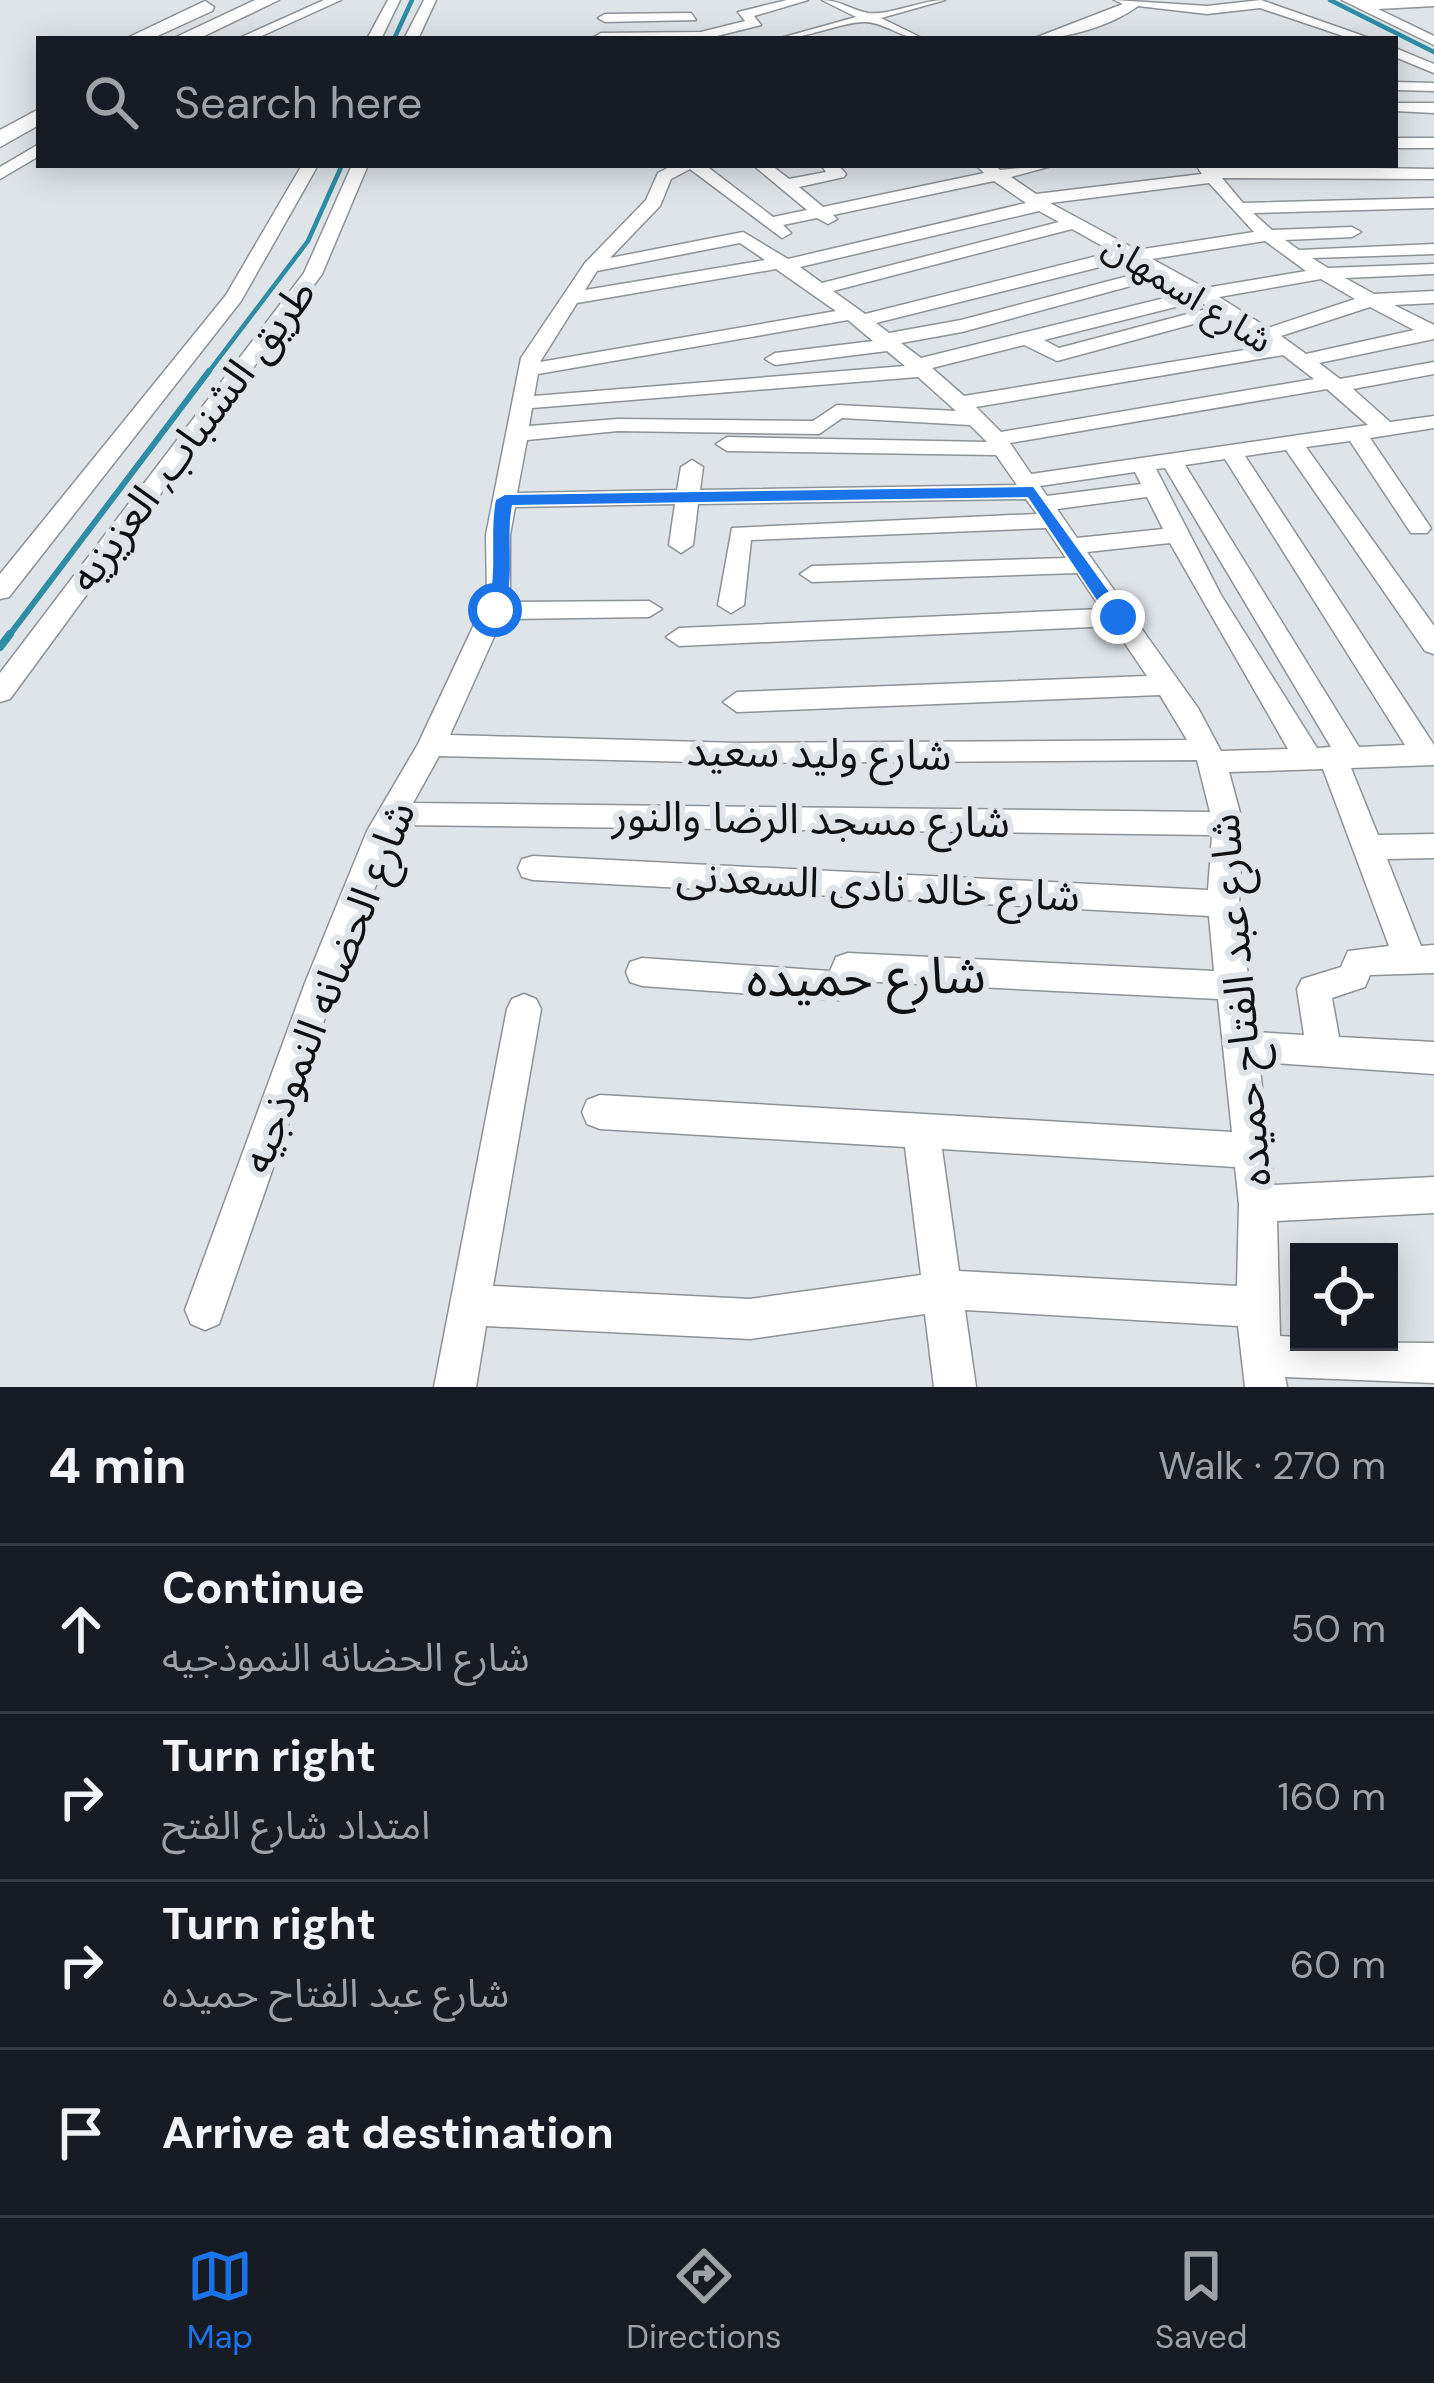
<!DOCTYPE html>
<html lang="en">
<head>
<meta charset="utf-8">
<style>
	:root { --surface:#171b24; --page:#242831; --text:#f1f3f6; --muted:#9ea1a6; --line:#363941; --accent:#1a73e8 }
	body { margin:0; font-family:"DM Sans","Noto Sans Arabic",sans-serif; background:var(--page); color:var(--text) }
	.controls { position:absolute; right:36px; bottom:36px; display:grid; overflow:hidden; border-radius:0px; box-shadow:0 6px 30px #0003 }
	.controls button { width:108px; height:108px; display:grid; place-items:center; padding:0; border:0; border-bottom:3px solid var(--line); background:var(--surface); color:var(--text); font:60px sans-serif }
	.stop { position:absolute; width:36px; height:36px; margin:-27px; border:9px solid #1a73e8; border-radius:50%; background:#fff }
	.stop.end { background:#1a73e8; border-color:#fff; box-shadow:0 3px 12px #0008 }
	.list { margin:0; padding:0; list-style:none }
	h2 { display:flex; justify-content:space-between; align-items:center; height:156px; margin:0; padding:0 48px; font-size:51px }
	h2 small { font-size:39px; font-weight:400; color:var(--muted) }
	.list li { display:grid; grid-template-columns:78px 1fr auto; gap:36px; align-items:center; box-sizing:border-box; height:168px; padding:0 48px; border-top:3px solid var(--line) }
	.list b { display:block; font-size:45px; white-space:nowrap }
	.list p { margin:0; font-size:39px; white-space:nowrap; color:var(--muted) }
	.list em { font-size:39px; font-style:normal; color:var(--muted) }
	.icon { flex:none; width:66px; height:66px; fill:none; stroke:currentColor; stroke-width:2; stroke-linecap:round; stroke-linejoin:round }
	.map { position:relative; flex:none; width:1434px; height:1387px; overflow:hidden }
	.search { position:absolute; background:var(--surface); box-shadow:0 6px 30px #0003; left:36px; right:36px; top:36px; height:132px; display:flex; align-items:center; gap:30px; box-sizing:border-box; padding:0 42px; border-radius:0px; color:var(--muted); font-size:45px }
	.sheet { height:828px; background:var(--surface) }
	nav { display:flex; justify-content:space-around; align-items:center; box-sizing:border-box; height:168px; border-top:3px solid var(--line); background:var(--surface); font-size:33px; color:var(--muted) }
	nav a { display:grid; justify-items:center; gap:6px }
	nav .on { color:var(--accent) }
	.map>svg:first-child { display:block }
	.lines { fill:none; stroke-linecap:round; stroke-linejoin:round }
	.stream-far2 { stroke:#2e8ca4; stroke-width:4.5 }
	.stream-far1 { stroke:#2e8ca4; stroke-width:6 }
	.stream { stroke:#2e8ca4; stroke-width:8 }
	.minor-casing { stroke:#8d9296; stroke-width:3 }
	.highway-casing { stroke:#8d9296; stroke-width:3 }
	.minor { fill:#fff; fill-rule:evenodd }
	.highway { fill:#fff; fill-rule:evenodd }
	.route { fill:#1a73e8 }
	.labels { text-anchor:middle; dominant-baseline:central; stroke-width:12; stroke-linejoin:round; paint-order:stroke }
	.far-street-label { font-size:36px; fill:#0f1012; stroke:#dfe4e9 }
	.street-label { font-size:42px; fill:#0f1012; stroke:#dfe4e9 }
	.near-street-label { font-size:51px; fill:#0f1012; stroke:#dfe4e9 }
</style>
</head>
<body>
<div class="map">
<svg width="1434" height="1387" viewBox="0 0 1434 1387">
	<rect width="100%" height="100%" fill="#dfe4e9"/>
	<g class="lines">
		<g class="stream-far2">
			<path d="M1330,0l104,52"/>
			<path d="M394,39l18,-39"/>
			<path d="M207,374l101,-133 34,-76"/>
		</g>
		<path class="stream-far1" d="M8,637l201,-266"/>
		<path class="stream" d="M0,647l10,-13"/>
		<g class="minor-casing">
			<g id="minor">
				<path d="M324,0h17l-86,39h-18z"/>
				<path d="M388,0h12l-19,39h-14z"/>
				<path d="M424,0h12l-18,39h-14z"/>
				<path d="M787,0h21l-54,16 7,9 -56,14 -111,-2 7,-4 100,-1 44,-11 -7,-9z"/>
				<path d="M822,0c18,0 29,10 46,13 20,3 54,-13 77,-13l-64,18 43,21c-22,0 -38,-16 -58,-17 -23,-1 -59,17 -89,17l79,-22z"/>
				<path d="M1114,0l93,6 54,-6 111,39h-20l-92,-31 -53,6 -69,-8c-27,20 -72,33 -106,33l91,-35z"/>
				<path d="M1342,0h92v6l-56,3 56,27v9z"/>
				<path d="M691,13l5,7 -91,2 -7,-4 7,-4z"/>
				<path d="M1395,48l39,16v9l-39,-16z"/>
				<path d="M1395,82l39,1v8l-39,-1z"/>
				<path d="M1395,103h39v10l-39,-2z"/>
				<rect x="1395" y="138" width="39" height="10"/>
				<path d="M39,144v12l-39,23v-12z"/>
				<path d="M302,165h16l-77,136 -232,296 -9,2v-25l226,-279z"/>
				<path d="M352,165h16l-46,109 -312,425 -10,3v-29l304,-400z"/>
				<path d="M673,165h32l68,52 34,-7 -54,-45h18l18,14 37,-7 -5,-7h17l8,9 -2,3 -45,10 24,20 161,-34 -8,-8h18l6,5 55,-5 -44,12 25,17 166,-20 -6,-9 238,4v10l-212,-1 21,25 191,-5v10l-181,5 19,17 80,-3 9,5 -9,5 -67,3 14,10 135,-6v10l-122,4 16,10 106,-4v10l-89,4 29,16 60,-3v12l-40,2 40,20v14l-115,24 21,16 94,-17v12l-81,15 37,33 44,-6v12l-64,10 61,90 -4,5h-16l-61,-92 -44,6 128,179v28l-9,-3 -139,-201 -41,6 189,289v20l-83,3 27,67 56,-1v24l-47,1 34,87 13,-1v28l-64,2 -5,12 -33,11 7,39 95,5v32l-175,-12 15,123 160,-8v36l-157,8 3,115 19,1v5l135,1v40l-149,-6 2,10h-42l-7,-61 -273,-16 11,77h-42l-9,-73 -175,25 -264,-13 -10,61h-42l73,-378 5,-10 12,-5 12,5 5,10 -48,277 257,13 171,-24 -16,-128 -305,-18 -13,-5 -5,-12 5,-12 13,-5 632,37 -14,-133 -360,-18 -7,15 -12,4 -197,-14 -12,-4 -4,-10 4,-10 12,-4 188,13 6,-14 12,-4 366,18 -5,-55 -676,-36 -11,-3 -4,-9 4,-9 11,-3 675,34 4,-55 -812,-10 -63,158 -118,341 -14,6 -14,-6 -6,-14 120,-327 62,-152 51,-87 69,-147 -1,-62 35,-177 64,-95 61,-63 12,-27zM690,169l92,69 9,-5 -8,-8 34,-7 11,6 9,-5 -4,-4 161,-34 32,22 -238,56 -45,-27 -133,26 50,-52 11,-27zM1209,183l45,49 -117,18 -87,-47zM1039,211l20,11 -237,61 -22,-16zM1072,229l41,23 -248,62 -32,-23zM1265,241l41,30 -101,17 -53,-29zM740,243l25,17 -180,30 12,-19zM1128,260l19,11 -186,49 -72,13 -13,-10zM776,269l60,42 -296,51 37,-59zM1160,278l25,15 -264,65 -20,-15 61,-11zM1321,279l34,20 -87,29 -49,-31zM1199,301l11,7 -151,40 -15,-8zM1370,307l44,23 -108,24 -25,-18zM1223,316l46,30 -305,50 -32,-28 92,-23 33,16zM848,320l25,21 -98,12 -10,6 10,6 112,-14 18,15 -371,30 4,-22zM1283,355l31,24 -313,53 -25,-25zM918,377l38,34 -119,-6 -24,16 -195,-2 -89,7 3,-18zM1327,389l41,36 -337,49 -21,-31zM842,418l128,7 17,17 -260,-5 -11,7 11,7 269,4 21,30 -317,5 3,-23 -11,-7 -11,7 -4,23 -160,3 10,-53 91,-9 201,3zM1225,459l180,286 -46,2 -174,-282zM1165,468l166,279 -14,1 -96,-153 -65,-126zM1135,472l6,12 -94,12 -7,-10zM1147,497l16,32 -86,9 -20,-29zM1026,499l11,15 -305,14 -14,77 13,8 13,-8 7,-65 295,-12 20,30 -254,8 -12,8 12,8 265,-9 24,36 -422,19 -13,9 13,9 434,-20 34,50 -410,16 -14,10 14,10 423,-17 27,45 -449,3 -288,-8 52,-116 147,-2 13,-8 -13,-8 -139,1v-67l5,-28 160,-3 -6,41 12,8 12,-8 5,-41zM1170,543l118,206 -67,2 -23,-43 -111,-156zM439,756l299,7 459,-3 13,52 -797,-9zM1323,769l66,177 -41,5 -7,16 -39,12 -5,10 7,46 -49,-3 -16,-128 4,-80 -14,-52zM942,1149l293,18 4,37 -2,82 -278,-15z"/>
			</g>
		</g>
		<g class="highway-casing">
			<g id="highway">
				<path d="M255,0h24l-81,39h-26z"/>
				<path d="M205,1l9,6 -2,4 -61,28h-26z"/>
				<path d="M39,109v16l-39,22v-17z"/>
			</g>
		</g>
		<use href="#minor" class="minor"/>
		<use href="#highway" class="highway"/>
	</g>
	<path class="route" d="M1033,487l91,126v8h-13l-83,-124 -516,8c-7,35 5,78 -11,110l-15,-5c13,-31 3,-75 10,-110l9,-5z"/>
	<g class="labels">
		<g class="far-street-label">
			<text transform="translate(1188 293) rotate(32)">شارع اسمهان</text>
		</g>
		<g class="street-label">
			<text transform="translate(192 435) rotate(-53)">طريق الشنباب, العزيزيه</text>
			<text transform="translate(819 753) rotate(1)">شارع وليد سعيد</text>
			<text transform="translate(811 819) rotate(1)">شارع مسجد الرضا والنور</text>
			<text transform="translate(878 886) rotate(3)">شارع خالد نادى السعدنى</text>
			<text transform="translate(328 987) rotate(-68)">شارع الحضانه النموذجيه</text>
			<text transform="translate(1240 1000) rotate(-95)">شارع عبد الفتاح حميده</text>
		</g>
		<g class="near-street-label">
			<text transform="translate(866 977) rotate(-1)">شارع حميده</text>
		</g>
	</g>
</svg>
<div class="controls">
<button><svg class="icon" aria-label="locate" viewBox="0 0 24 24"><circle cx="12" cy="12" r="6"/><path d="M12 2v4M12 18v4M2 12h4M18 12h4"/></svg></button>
</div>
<div class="stop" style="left:495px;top:610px"></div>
<div class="stop end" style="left:1118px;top:617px"></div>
<div class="search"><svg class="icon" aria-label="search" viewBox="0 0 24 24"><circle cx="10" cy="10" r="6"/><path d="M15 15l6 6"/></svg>Search here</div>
</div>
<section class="sheet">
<h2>4 min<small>Walk · 270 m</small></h2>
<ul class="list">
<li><svg class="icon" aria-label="ahead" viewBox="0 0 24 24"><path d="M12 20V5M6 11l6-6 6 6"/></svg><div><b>Continue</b><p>شارع الحضانه النموذجيه</p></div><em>50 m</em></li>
<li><svg class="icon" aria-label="right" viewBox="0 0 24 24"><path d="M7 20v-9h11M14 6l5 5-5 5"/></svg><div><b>Turn right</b><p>امتداد شارع الفتح</p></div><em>160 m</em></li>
<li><svg class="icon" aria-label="right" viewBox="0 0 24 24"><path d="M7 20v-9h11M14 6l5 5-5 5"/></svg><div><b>Turn right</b><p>شارع عبد الفتاح حميده</p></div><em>60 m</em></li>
<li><svg class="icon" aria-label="arrive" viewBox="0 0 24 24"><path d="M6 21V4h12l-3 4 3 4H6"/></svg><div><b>Arrive at destination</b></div></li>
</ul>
</section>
<nav>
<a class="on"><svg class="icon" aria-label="map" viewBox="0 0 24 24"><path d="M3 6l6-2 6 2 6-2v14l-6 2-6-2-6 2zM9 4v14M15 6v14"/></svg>Map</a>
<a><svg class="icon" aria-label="directions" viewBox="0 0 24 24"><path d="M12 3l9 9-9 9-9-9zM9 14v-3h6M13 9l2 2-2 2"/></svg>Directions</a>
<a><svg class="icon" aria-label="saved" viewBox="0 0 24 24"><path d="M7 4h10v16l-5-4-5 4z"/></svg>Saved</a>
</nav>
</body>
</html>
